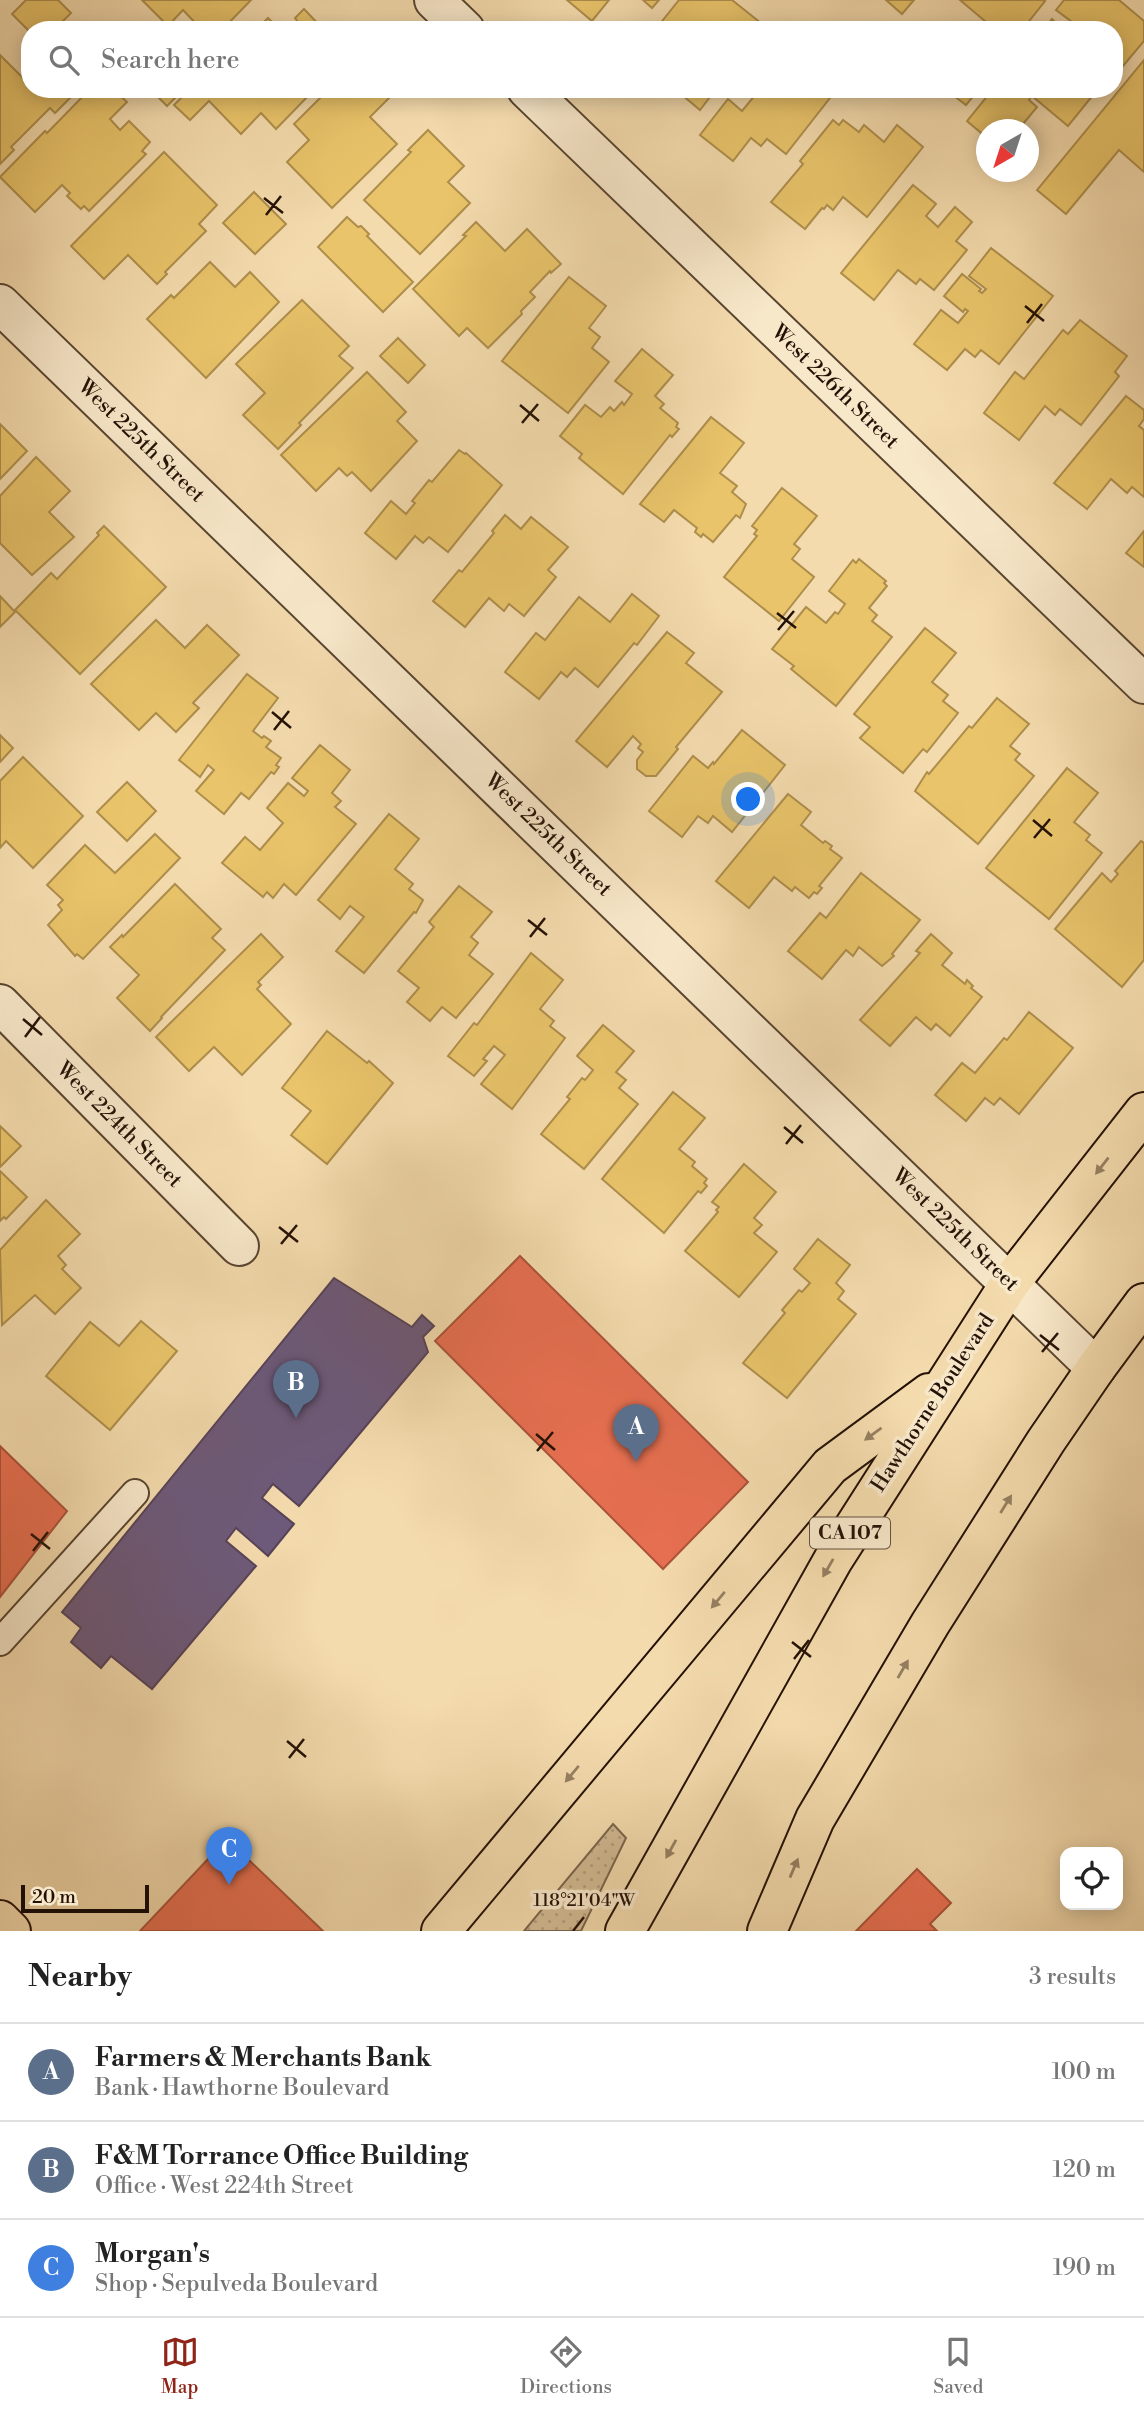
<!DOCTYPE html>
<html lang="en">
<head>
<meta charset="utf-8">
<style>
	:root { --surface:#fff; --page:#f6f6f6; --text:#222; --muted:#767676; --line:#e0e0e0; --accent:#8f2418 }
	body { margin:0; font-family:"Libre Bodoni",serif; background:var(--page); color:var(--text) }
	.controls { position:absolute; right:21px; bottom:21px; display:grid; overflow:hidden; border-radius:14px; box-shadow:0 4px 18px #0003 }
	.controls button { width:63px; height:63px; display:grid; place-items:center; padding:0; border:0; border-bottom:2px solid var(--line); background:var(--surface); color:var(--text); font:35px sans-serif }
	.compass { position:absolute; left:976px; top:119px; width:63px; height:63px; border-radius:50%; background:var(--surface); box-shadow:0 4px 18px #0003; rotate:219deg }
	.scale { position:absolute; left:21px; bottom:18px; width:128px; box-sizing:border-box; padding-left:7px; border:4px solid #241106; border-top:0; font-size:19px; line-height:24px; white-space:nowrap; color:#241106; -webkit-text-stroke:5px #f8e8ca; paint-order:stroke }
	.you { position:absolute; left:749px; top:800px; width:24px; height:24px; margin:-18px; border:5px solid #fff; border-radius:50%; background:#1a73e8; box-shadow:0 0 0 10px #1a73e833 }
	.badge { display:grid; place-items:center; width:46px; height:46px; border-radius:50%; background:var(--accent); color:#fff; font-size:23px; font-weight:700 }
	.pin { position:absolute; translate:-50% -58px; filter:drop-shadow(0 2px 4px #0008) }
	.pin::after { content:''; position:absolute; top:37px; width:24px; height:21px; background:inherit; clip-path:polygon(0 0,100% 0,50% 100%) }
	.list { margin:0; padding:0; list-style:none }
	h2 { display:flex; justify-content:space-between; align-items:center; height:91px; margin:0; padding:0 28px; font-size:30px }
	h2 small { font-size:23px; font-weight:400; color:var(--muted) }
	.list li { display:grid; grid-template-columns:46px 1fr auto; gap:21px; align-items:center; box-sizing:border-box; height:98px; padding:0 28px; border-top:2px solid var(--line) }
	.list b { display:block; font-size:26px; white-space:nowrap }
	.list p { margin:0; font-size:23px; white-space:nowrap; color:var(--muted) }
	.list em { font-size:23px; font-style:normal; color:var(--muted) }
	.icon { flex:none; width:38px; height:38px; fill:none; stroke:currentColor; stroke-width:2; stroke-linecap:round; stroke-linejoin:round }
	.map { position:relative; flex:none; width:1144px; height:1931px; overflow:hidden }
	.search { position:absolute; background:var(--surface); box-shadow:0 4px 18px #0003; left:21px; right:21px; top:21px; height:77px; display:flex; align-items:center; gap:18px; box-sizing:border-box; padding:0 24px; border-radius:28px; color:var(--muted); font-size:26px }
	.sheet { height:385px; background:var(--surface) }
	nav { display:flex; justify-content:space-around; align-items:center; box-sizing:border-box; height:98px; border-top:2px solid var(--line); background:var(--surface); font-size:19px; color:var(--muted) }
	nav a { display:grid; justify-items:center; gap:4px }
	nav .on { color:var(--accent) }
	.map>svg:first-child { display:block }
	.grass { fill:url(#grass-dots); stroke:#7a654c; stroke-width:2 }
	.homes { fill:#e9c46a; stroke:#ae8e4c; stroke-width:2 }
	.shops { fill:#e76f51; stroke:#ac533a; stroke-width:2 }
	.offices { fill:#6d597a; stroke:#574357; stroke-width:2 }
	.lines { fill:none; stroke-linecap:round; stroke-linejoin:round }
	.service-casing { stroke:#584430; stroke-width:30 }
	.minor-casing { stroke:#584430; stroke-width:42 }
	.primary-casing { stroke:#241106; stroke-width:42 }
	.service { stroke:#f8e8ca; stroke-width:26 }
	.minor { stroke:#f8e8ca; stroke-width:38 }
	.primary { stroke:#f4dbad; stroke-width:38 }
	.oneway { fill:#968062 }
	.ticks { fill:none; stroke:#241106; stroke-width:2.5 }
	.labels { text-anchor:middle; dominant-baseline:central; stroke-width:7; stroke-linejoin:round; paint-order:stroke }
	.shield { fill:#f8e8ca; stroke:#645241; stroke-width:2 }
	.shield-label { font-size:19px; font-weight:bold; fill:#241106 }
	.street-label { font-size:21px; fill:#241106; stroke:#f8e8ca }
	.ticks-label { font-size:18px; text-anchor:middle; fill:#241106; stroke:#f8e8ca; stroke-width:7; stroke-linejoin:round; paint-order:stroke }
</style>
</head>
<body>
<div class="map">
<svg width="1144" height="1931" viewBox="0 0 1144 1931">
	<defs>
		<pattern id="grass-dots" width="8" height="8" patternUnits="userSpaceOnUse" patternTransform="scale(1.75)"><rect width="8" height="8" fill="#d1b991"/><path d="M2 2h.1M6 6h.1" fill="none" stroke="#b39e7c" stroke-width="1.8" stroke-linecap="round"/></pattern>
	</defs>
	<rect width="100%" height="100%" fill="#f4dbad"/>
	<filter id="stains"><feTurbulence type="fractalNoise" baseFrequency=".00286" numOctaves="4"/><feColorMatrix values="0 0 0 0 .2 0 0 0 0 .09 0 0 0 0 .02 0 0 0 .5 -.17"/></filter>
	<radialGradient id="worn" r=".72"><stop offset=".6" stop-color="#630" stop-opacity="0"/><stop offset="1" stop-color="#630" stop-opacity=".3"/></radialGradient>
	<path class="grass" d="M613,1824l13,14 -45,93h-57z"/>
	<g class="homes">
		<path d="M26,0h32l13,13 -17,17h-24v2l-18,-18z"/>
		<path d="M142,0h109l-29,30h-20l-19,-20 -15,16z"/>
		<path d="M567,0h42l-17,21z"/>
		<path d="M643,0h16l-7,8z"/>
		<path d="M679,0h53l34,27 -2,3h-109z"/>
		<path d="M886,0h28l-12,14z"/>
		<path d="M960,0h83l2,1 -23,29h-33l3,-3z"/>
		<path d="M1064,0h55l25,21v20l-21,25 -3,-3 -6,7v-40h-48l6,-8 -16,-12z"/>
		<path d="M304,9l20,21h-34l8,-8 -3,-4z"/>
		<path d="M268,18l12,12h-24z"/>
		<path d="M1052,19l11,11h-20z"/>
		<path d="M0,55l30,30v4h49l-24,24 -5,-5 -39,39 3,3 -14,14z"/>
		<path d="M1144,60v112l-25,-22 -53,64 -29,-24z"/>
		<path d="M90,89h23l14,13 -17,17 10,11 9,-9 21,21 -8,9 4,3 -57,57 -5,-5 -3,3 -14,-13 3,-3 -8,-8 -27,27 -35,-35 45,-46 2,2z"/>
		<path d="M150,89h34l-17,17z"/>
		<path d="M190,89h125l-39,40 -15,-16 -20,21 -32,-33 -19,19 -16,-15z"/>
		<path d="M329,89h61l4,4 -24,24 27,27 -65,64 -45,-46 22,-22 -15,-16z"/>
		<path d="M675,89h41l-16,21z"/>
		<path d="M760,89h77l-51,65 -19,-15 -6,7 -10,-8 -18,23 -33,-26 28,-36 14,12z"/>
		<path d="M945,89h34l-13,16z"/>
		<path d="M993,89h105l-30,37 -36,-30 -3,4 8,7 -19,23h-32v7l-19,-16z"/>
		<path d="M833,120l6,5 4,-5 16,12 5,-7 20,17 13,-17 26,22 -56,70 -24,-20 -10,13 -6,-5 -3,4 -2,-1 -17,21 -34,-27 32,-38 -3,-3z"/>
		<path d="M428,130l36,36 -16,16 22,21 -50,51 -56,-54 47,-48 -3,-2z"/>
		<path d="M164,152l53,53 -18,19 7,7 -41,41 2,2 -10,10 -29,-29 -24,24 -33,-33z"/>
		<path d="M913,185l23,19 -10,12 12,11 17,-20 17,15 -16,19 11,9 -33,40 -14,-11 -4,5 -18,-14 -24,30 -33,-27z"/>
		<path d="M254,192l32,32 -31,30 -32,-31z"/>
		<path d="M347,217l11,10 3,-1 8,8 -2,2 46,46 -30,30 -65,-65z"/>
		<path d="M476,222l29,29 22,-22 34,35 -10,9 -1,-2 -20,21 5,5 -14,14 1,3 -34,34 -21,-20 -8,8 -46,-47 53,-53 -3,-1z"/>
		<path d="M991,248l62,48 -54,68 -18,-14 -6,7 -10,-8 -18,21 -33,-26 27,-34 17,13 10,-12 -3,-2 -2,3 -19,-16 18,-22 19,15 -2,2 3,2 4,-4 -17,-13z"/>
		<path d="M210,262l25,25 15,-15 29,30 -73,76 -59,-59 24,-24 3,3z"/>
		<path d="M569,277l37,29 -17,22 11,9 -8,11 17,14 -41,51 -66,-52z"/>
		<path d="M302,300l47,46 -10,10 14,12 -54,55 2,2 -23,24 -35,-34 22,-22 -29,-29z"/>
		<path d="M1080,320l47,36 -12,16 4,4 -38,49 -21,-16 -5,6 -10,-9 -26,34 -35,-27 31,-41 9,7 39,-49 5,4z"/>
		<path d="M398,338l27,27 -17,18 -28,-27z"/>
		<path d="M642,349l31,26 -18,21 9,8 -4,4 18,15 -2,4 3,2 -7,8 -2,-2 -47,59 -44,-36 3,-4 -22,-18 25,-31 16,12 9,-10 4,4 8,-9 2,3 8,-11 -17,-13z"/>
		<path d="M367,372l39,40 -9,9 20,20 -46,50 -19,-19 -5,4 -8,-8 -23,23 -35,-36z"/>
		<path d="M1126,396l18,14v9l-5,7 5,4v67l-12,-10 -5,6 -16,-14 -24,30 -33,-26z"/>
		<path d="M711,417l33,26 -24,30 17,13 -5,6 14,12 -6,14 -4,-3 -23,27 -10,-8 -2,3 -6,-5 2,-4 -23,-18 -10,12 -24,-18z"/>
		<path d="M0,424l27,27 -27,28z"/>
		<path d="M459,450l6,4 1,-1 36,32 -54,67 -19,-15 -6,6 -8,-7 -19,23 -31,-26 26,-32 15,13 9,-11 -3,-2 17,-21 3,2z"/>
		<path d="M36,457l34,34 -21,21 25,25 -42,38 -32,-32v-47z"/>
		<path d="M782,488l35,28 -23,28 6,5 -8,10 22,18 -35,44 -55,-44 33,-41 -3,-2 3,-4 -5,-4z"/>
		<path d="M505,515l16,14 10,-12 37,30 -20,23 8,7 -32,39 -15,-12 -5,7 -15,-13 -24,29 -32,-26 26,-31 3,2 32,-39 -2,-2z"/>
		<path d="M104,526l62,61 -86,87 -65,-64 36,-37 6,6 42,-44 -2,-2z"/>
		<path d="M1144,531v36l-18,-14z"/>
		<path d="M859,559l27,22 -2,2 3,3 -18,22 8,7 -5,6 20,16 -56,69 -45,-37 3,-3 -22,-17 34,-42 20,16 9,-11 3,2 7,-10 -16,-13 24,-31 3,3z"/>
		<path d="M632,594l27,22 -22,29 -3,-2 -36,44 -23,-19 -8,9 -6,-5 -22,27 -34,-27 31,-39 9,7 34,-43 31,25z"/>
		<path d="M0,596l15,16 -15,15z"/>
		<path d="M156,620l29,28 22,-23 32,30 -46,48 6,5 -23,24 -20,-19 -17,17 -48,-46z"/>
		<path d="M925,628l31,25 -24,29 16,13 -5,6 15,12 -31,39 -4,-3 -20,24 -43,-35 10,-11 -16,-13z"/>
		<path d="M667,632l27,21 -8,10 36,29 -46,55 2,2 -22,27h-10l-9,-7v-9l6,-8 -5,-4 3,-4 -8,-8 -26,31 -31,-26z"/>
		<path d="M247,674l31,24 -25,33 9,7 2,-2 7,5 -5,6 15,11 -5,7 3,2 -5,7 -3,-2 -22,27 -8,-6 -17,21 -28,-23 18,-21 -6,-5 -8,12 -21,-17z"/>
		<path d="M997,698l32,26 -19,22 10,8 -5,6 19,16 -56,68 -63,-53 12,-19 2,2 40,-48 3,2z"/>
		<path d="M742,730l43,35 -53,67 -19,-16 -5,7 -10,-7 -16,21 -33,-26 44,-55 15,12 5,-6 1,2z"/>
		<path d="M0,735l13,13 -13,14z"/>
		<path d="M320,745l30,25 -18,23 9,8 -6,6 21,17 -60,71 -12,-11 -11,14 -6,-6 -4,5 -41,-34 23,-26 15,13 23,-27 -16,-15 21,-25 16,13 4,-5 -16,-13z"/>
		<path d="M23,757l60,59 -50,52 -27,-27 -6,7v-67z"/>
		<path d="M1067,768l31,25 -24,29 16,13 -4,5 16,13 -53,66 -63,-51z"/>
		<path d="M127,782l29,29 -29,30 -30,-29z"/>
		<path d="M788,794l23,18 -10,13 22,18 2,-2 7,5 -2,3 12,9 -23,28 3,2 -5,6 -3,-2 -5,6 -14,-11 -3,4 -18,-14 -25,31 -33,-27z"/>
		<path d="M389,814l30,25 -24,30 18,15 -4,5 14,11 -7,13 -2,-1 -50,61 -28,-22 28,-34 -14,-11 -10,13 -22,-19z"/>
		<path d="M155,834l25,24 -97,101 -6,-5 -2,2 -27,-31 14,-15 -4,-5 5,-5 -16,-15 38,-40 30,28z"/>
		<path d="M1141,841l3,2v117l-22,27 -67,-58 47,-56 9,9 7,-8 -3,-3z"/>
		<path d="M861,873l59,47 -28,34 2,2 -12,10 -23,-19 -6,9 -7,-6 -24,29 -34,-28 32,-38 6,5z"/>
		<path d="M175,884l46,45 -9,9 13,12 -64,67 1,1 -12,13 -33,-33 22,-23 -29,-28 12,-12 1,2z"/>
		<path d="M459,886l33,26 -21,25 7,6 -9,12 24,19 -37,44 -14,-11 -12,14 -23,-19 12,-14 -21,-17 36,-44 -5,-5z"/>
		<path d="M261,934l22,23 -25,25 3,3 -4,4 34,35 -49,51 -28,-28 -25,24 -33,-34z"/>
		<path d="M931,934l21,19 -10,12 23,19 2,-4 6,6 -2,2 11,9 -32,39 -14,-12 -5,6 -15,-13 -26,29 -30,-26 60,-67 -4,-2z"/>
		<path d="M531,953l32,27 -23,29 14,12 -4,5 15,12 -53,71 -31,-25 24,-29 -11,-9 -11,13 4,2 -13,15 -26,-20 26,-33 3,2z"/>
		<path d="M1029,1012l44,36 -54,66 -19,-16 -6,7 -9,-7 -19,23 -31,-26 27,-32 13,10 29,-35 3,2z"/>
		<path d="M603,1025l31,26 -18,21 10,8 -7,8 19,16 -54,65 -43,-35 29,-35 -3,-2 15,-19 3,2 8,-10 -16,-14z"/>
		<path d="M327,1031l40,32 2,-2 24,22 -66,81 -36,-29 20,-24 -29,-23z"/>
		<path d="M673,1092l32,26 -26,31 16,13 -3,4 15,13 -3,4 3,3 -6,7 -3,-2 -34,42 -62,-54z"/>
		<path d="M0,1126l21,20 -21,21z"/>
		<path d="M744,1164l32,28 -22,26 8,7 -8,8 23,19 -38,45 -54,-46 33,-39 -2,-2 3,-3 -7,-5z"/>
		<path d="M0,1171l27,26 -21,22 -2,-2 -4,4z"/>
		<path d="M46,1200l34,34 -22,22 8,9 -4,4 19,19 -26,26 -20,-19 -33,30 -2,-75z"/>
		<path d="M818,1239l32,26 -14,18 8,8 -6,8 18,15 -69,84 -44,-35 42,-50 -3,-3 17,-20 3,2 8,-9 -16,-14z"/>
		<path d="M141,1321l36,30 -67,79 -64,-54 44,-54 29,24z"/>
	</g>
	<g class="shops">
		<path d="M520,1256l228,226 -85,87 -228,-228z"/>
		<path d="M0,1446l67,65 -67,86z"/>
		<path d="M227,1839l96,92h-183z"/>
		<path d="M917,1869l34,34 -21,21 7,7h-81z"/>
	</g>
	<path class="offices" d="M334,1278l78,49 10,-12 12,11 -11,11 5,15 -129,154 -26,-22 -11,14 32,26 -26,32 -32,-28 -10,13 30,25 -104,123 -41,-33 -10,12 -30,-26 10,-14 -19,-16z"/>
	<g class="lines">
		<g class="service-casing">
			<path id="service" d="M0,1642l135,-149"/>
		</g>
		<g class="minor-casing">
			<g id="minor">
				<path d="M434,0l31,30"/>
				<path d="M527,89l617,595"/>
				<path d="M0,304l1096,1064"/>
				<path d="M0,1004l239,242"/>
			</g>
		</g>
		<g class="primary-casing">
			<g id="primary">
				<path d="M0,1920l11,11"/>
				<path d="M441,1931l389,-465 99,-73"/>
				<path d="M625,1931l208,-371 177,-277 134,-171"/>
				<path d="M767,1931l48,-112 115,-195 116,-183 50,-73 48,-65"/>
			</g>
		</g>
		<use href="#service" class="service"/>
		<use href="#minor" class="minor"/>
		<use href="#primary" class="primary"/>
	</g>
	<defs><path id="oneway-solid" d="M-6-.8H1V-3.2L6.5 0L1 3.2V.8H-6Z" transform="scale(1.75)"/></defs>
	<g class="oneway">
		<use href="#oneway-solid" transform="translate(1102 1166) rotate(128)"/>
		<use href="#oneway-solid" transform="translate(873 1434) rotate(144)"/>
		<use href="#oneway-solid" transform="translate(1006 1504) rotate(-58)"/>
		<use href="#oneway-solid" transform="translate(828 1568) rotate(120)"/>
		<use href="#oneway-solid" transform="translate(718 1600) rotate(130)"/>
		<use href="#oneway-solid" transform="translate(903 1669) rotate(-60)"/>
		<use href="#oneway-solid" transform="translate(572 1774) rotate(130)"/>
		<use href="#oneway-solid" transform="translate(671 1849) rotate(119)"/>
		<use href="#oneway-solid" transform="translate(794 1868) rotate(-67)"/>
	</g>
	<path class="ticks" d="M264,198l19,15M266,215l15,-19M1025,306l19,15M1027,323l15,-19M520,405l19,16M522,423l16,-19M777,613l19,15M778,630l16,-19M272,712l19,16M274,730l15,-19M1033,820l19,16M1034,838l16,-19M528,920l19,15M530,937l15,-19M23,1019l19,16M25,1037l15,-20M784,1127l19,16M786,1144l15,-19M279,1227l19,15M281,1244l16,-19M1040,1335l19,15M1042,1352l16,-19M536,1434l19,16M537,1451l16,-19M31,1534l19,15M33,1551l15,-19M792,1642l19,15M794,1659l15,-19M287,1741l19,16M289,1758l15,-19M573,1931l11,-14"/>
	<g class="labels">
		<rect class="shield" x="810" y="1517.5" width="80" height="31" rx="5"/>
		<g class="shield-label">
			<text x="850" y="1533">CA 107</text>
		</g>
		<g class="street-label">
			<text transform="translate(835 387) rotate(44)">West 226th Street</text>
			<text transform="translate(141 441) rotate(44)">West 225th Street</text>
			<text transform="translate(548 835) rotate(44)">West 225th Street</text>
			<text transform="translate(119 1125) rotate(45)">West 224th Street</text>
			<text transform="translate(955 1230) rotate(44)">West 225th Street</text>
			<text transform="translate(933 1403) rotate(-57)">Hawthorne Boulevard</text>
		</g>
	</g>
	<g class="ticks-label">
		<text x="584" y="1906">118°21'04"W</text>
	</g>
	<rect width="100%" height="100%" filter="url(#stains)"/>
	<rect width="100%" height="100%" fill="url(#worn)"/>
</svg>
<div class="controls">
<button><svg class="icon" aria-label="locate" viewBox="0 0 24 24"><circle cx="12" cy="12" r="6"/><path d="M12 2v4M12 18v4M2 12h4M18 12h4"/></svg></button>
</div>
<svg class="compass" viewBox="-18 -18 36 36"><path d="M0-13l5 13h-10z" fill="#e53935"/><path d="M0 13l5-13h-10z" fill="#767676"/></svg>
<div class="scale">20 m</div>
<div class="you"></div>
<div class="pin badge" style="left:636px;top:1462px;background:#5c6f8a">A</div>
<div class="pin badge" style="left:296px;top:1418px;background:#5c6f8a">B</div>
<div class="pin badge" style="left:229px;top:1885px;background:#3f7fe0">C</div>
<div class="search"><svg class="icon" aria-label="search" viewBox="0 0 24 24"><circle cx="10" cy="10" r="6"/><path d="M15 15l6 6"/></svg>Search here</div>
</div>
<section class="sheet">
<h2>Nearby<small>3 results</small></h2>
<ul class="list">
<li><span class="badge" style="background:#5c6f8a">A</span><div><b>Farmers &amp; Merchants Bank</b><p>Bank · Hawthorne Boulevard</p></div><em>100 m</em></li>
<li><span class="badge" style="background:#5c6f8a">B</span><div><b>F&amp;M Torrance Office Building</b><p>Office · West 224th Street</p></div><em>120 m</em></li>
<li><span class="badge" style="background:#3f7fe0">C</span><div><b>Morgan's</b><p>Shop · Sepulveda Boulevard</p></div><em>190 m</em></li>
</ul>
</section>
<nav>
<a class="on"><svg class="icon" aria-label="map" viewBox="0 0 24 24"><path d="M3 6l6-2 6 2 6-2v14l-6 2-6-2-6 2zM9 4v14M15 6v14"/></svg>Map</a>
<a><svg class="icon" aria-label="directions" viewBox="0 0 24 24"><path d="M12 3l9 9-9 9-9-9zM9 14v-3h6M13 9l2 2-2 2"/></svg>Directions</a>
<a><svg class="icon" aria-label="saved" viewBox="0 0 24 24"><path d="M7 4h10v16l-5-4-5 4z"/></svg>Saved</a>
</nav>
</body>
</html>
